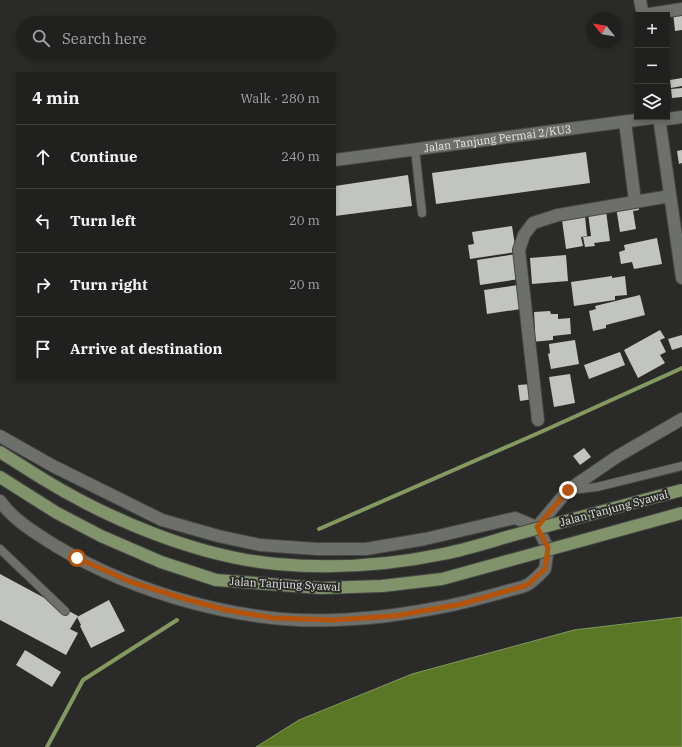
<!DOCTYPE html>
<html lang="en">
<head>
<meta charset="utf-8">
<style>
	:root { --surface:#20201e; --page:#282827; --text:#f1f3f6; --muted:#a2a3a4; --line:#3d3e3c }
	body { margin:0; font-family:"IBM Plex Serif",serif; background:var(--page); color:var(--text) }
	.controls { position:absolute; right:12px; top:12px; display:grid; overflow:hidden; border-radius:0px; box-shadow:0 2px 6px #0003 }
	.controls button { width:36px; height:36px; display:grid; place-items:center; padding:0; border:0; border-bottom:1px solid var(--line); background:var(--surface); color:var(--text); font:20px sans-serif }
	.compass { position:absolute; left:586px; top:12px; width:36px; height:36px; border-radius:50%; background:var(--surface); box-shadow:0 2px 6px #0003; rotate:300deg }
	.stop { position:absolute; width:12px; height:12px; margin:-9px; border:3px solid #b45309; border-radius:50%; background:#fff }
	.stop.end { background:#b45309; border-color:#fff; box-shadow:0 1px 4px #0008 }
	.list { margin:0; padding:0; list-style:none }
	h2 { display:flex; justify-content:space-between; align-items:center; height:52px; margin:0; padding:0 16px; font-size:17px }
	h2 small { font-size:13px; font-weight:400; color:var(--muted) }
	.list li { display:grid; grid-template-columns:26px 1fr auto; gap:12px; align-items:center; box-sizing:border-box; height:64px; padding:0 16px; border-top:1px solid var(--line) }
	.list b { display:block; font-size:15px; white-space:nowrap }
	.list em { font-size:13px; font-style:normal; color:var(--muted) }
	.icon { flex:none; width:22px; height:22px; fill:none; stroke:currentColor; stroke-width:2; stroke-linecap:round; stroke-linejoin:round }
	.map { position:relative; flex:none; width:682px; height:747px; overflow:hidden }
	.search { position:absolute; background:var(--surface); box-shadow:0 2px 6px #0003; left:16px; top:16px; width:320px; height:44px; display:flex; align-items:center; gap:10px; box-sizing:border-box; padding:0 14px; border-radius:22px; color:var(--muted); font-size:15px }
	.panel { position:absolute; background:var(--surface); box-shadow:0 2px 6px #0003; left:16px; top:72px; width:320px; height:308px; border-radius:0px }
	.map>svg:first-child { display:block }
	.water { fill:#597725; stroke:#84995f }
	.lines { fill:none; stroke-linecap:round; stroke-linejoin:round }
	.stream { stroke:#84995f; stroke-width:4 }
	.building { fill:#c2c4bf }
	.lane-casing { stroke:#454744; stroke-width:10 }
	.street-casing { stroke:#454744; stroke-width:14 }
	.primary-casing { stroke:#454744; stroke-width:14 }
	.lane { stroke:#6d6f6b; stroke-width:8 }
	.street { stroke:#6d6f6b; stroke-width:12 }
	.primary { stroke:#81936a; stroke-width:12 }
	.primary-bridge-casing { stroke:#454744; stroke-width:14; stroke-linecap:butt }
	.primary-bridge { stroke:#81936a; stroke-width:12 }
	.route { stroke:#b45309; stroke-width:5 }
	.labels { text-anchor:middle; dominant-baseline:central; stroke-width:4; stroke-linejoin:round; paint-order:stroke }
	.street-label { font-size:11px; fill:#e7e8e5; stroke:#2a2b28 }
</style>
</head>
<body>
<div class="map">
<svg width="682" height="747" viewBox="0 0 682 747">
	<rect width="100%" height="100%" fill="#2a2b28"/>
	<path class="water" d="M682,617v130h-426l43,-27 113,-46 162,-44z"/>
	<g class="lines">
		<g class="stream">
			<path d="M319,529l224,-98 139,-63"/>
			<path d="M47,747l36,-67 94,-60"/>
		</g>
	</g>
	<g class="building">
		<path d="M682,11v19l-7,1 -2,-19z"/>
		<path d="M682,78v8l-11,2 -1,-8z"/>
		<path d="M682,88v9l-10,1 -1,-9z"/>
		<path d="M682,150v13l-3,1 -2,-13z"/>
		<path d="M586,152l4,31 -154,21 -4,-31z"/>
		<path d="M408,175l4,31 -77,10v-30z"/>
		<path d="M638,203l1,7 -6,1 3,18 -16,3 -4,-25z"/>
		<path d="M606,211l4,30 -16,2 1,3 -10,1 -2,-10 8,-1 -3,-23z"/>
		<path d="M585,216l2,20 -6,1 2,9 -17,3 -4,-29z"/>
		<path d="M512,226l4,26 -46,7 -2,-14 6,-1 -2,-12z"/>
		<path d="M657,238l5,26 -28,5 -2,-7 -11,2 -2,-12 6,-2 -1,-5z"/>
		<path d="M516,254l3,25 -39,6 -3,-25z"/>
		<path d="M566,255l2,26 -36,3 -2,-26z"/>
		<path d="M612,276v2l13,-2 2,19 -12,1v4l-41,6 -3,-24z"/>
		<path d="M518,285l3,24 -34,5 -3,-24z"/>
		<path d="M640,295l5,20 -39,10v3l-13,3 -4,-20 7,-2 -1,-3z"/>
		<path d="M550,311l1,3h7v5l12,-1 1,16 -18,2v4l-21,2 -2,-13h5l-1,-17z"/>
		<path d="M660,330l5,8 -5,2 6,12 -6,3 5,8 -27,15 -14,-28z"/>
		<path d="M682,335v12l-10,3 -4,-11z"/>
		<path d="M575,340l4,24 -28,5 -3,-15 2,-1 -1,-9z"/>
		<path d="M620,352l5,13 -36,14 -5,-14z"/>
		<path d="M570,374l5,29 -21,4 -5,-30z"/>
		<path d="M531,384l2,15 -13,2 -2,-16z"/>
		<path d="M584,448l7,9 -11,8 -7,-9z"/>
		<path d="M0,574l78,42 -8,13 8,4 -12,22 -66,-35z"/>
		<path d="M109,600l16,31 -34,17 -11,-22 1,-1 -4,-8z"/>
		<path d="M25,650l36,22 -9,15 -36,-22z"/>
	</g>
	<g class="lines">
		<g class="lane-casing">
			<g id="lane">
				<path d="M415,149l7,64"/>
				<path d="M571,490l26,-3 85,-21"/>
				<path d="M0,549l65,62"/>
			</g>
		</g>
		<g class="street-casing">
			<g id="street">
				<path d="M640,0l3,15"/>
				<path d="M643,15l39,-6"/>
				<path d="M659,117l23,161"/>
				<path d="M660,120l22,-3"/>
				<path d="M625,122l10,79"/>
				<path id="s1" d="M335,160l324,-43"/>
				<path d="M538,420l-19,-170 5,-15 9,-12 25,-8 112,-19"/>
				<path d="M0,436l53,30 109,54 56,16 42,9 57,4h49l59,-10 90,-21 22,9 11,21 -3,21c-5,5 -11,12 -18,16 -6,3 -14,4 -20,6 -22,6 -43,12 -65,16 -36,7 -71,12 -108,13 -91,4 -200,-27 -278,-74 -19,-12 -43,-26 -56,-45"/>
				<path d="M537,527l31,-37 50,-34 64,-37"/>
			</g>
		</g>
		<g class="primary-casing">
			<g id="primary">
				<path d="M0,452l43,27"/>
				<path d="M0,477l30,19"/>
			</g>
		</g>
		<use href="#lane" class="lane"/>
		<use href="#street" class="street"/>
		<use href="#primary" class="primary"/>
		<g class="primary-bridge-casing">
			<g id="primary-bridge">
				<path d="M43,479c67,41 155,78 234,85 54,5 113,1 166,-10 26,-5 52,-14 78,-21 53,-14 107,-29 161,-43"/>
				<path d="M30,496l27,17 44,23 60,26 55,18 105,8 61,-2 60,-7 240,-66"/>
			</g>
		</g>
		<use href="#primary-bridge" class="primary-bridge"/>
	</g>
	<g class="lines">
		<path class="route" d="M77,558l54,24 54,17 41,11 47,8 60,2 61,-4 68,-12 65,-19 18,-16 3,-21 -11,-21 31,-37"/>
	</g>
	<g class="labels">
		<g class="street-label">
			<text stroke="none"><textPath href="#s1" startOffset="164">Jalan Tanjung Permai 2/KU3</textPath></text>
			<text transform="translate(614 508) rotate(-15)">Jalan Tanjung Syawal</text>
			<text transform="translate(285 584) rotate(3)">Jalan Tanjung Syawal</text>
		</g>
	</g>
</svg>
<div class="controls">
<button>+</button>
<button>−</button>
<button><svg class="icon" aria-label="layers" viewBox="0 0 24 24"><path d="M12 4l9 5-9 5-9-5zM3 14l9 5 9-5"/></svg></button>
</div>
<svg class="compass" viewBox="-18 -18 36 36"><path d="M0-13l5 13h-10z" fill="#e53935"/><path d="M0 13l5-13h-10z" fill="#a2a3a4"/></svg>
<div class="stop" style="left:77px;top:558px"></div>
<div class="stop end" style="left:568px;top:490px"></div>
<div class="search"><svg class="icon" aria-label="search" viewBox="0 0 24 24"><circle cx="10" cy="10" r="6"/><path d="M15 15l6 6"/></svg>Search here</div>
<section class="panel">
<h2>4 min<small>Walk · 280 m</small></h2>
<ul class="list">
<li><svg class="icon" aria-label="ahead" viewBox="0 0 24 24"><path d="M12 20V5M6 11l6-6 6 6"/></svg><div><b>Continue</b></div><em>240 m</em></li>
<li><svg class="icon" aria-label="left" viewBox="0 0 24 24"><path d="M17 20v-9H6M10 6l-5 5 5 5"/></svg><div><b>Turn left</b></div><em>20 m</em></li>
<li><svg class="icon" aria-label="right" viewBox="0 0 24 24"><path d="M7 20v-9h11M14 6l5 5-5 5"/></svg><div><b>Turn right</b></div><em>20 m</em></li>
<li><svg class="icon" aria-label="arrive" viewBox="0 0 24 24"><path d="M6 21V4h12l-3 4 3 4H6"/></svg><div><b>Arrive at destination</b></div></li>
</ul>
</section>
</div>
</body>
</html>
